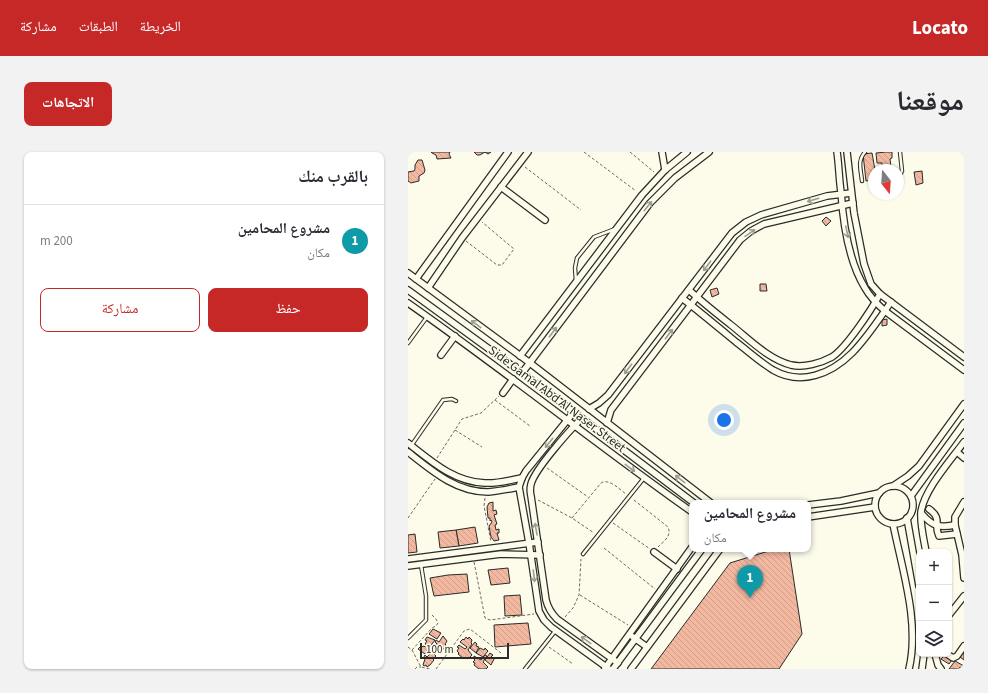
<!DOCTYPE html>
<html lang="ar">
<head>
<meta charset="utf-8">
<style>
	:root { --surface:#fff; --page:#f2f2f3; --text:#2b2b33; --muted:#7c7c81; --line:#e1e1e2; --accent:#c62828 }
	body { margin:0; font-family:"Source Sans 3","Noto Naskh Arabic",sans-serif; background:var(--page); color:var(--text); direction:rtl }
	.controls { position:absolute; right:12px; bottom:12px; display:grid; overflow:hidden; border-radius:8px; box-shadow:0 1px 3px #0004 }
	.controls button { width:36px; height:36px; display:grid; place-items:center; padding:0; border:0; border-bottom:1px solid var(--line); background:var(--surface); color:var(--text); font:20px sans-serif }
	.compass { position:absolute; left:460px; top:12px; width:36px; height:36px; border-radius:50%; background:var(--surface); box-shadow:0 1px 3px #0004; rotate:163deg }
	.scale { position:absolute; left:12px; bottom:10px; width:89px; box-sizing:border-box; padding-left:4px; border:2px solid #2b2b2b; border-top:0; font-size:11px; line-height:14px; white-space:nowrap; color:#2b2b2b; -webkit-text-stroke:3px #fdfbea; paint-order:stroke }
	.you { position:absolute; left:316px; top:268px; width:14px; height:14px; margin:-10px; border:3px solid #fff; border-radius:50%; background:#1a73e8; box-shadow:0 0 0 6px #1a73e833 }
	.badge { display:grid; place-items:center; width:26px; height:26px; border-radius:50%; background:var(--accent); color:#fff; font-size:13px; font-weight:700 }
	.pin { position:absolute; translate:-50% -33px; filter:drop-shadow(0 1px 2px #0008) }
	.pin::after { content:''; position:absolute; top:21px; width:14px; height:12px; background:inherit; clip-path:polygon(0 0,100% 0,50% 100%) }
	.popup { position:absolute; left:281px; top:348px; width:122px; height:52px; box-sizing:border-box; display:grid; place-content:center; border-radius:8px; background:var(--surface); filter:drop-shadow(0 1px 3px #0005); font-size:13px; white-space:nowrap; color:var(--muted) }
	.popup b { font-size:15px; color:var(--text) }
	.popup::after { content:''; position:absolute; left:50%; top:100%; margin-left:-8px; border:8px solid transparent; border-top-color:var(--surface) }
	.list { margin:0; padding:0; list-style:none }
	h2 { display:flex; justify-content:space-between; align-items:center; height:52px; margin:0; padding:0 16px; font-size:17px }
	h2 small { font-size:13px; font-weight:400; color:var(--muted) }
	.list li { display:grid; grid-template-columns:26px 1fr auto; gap:12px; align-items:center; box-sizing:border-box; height:72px; padding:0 16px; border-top:1px solid var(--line) }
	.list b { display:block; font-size:15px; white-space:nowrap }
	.list p { margin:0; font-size:13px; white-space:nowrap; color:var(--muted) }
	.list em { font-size:13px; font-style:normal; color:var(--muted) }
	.actions { display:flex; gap:8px; padding:12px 16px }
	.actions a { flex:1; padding:9px 0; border:1px solid var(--accent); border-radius:8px; text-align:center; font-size:14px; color:var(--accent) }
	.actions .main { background:var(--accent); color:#fff }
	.icon { flex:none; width:22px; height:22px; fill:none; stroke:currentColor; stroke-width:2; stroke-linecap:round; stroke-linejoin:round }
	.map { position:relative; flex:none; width:556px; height:517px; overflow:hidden; direction:ltr; border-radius:8px }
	header { display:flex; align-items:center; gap:24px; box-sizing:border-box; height:56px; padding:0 20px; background:var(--accent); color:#fff }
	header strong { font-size:19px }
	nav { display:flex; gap:22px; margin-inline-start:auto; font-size:14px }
	.intro { display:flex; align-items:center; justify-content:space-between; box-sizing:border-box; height:96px; padding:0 24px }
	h1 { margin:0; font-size:28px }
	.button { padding:10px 18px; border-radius:8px; background:var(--accent); color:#fff; font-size:14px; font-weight:700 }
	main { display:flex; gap:24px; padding:0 24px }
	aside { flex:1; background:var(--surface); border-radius:8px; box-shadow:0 1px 3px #0004 }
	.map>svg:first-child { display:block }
	.building { fill:url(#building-back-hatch); stroke:#2b2b2b }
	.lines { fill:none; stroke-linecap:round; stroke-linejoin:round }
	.service-casing { stroke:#2b2b2b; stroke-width:4.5 }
	.minor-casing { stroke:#2b2b2b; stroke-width:8 }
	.path { stroke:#6a6964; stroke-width:1; stroke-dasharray:3 2; stroke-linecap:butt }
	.service { stroke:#fdfbea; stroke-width:2.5 }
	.minor { stroke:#fdfbea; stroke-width:5.5 }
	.oneway { stroke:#9e9d94 }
	.labels { text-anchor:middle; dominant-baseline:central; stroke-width:3; stroke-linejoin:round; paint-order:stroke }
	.street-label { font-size:13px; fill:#2b2b2b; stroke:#fdfbea }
</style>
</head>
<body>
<header>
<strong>Locato</strong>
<nav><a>الخريطة</a><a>الطبقات</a><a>مشاركة</a></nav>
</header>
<div class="intro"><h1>موقعنا</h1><a class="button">الاتجاهات</a></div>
<main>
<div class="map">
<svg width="556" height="517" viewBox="0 0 556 517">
	<defs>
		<pattern id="building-back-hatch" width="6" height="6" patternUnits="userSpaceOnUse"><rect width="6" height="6" fill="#f2b8a0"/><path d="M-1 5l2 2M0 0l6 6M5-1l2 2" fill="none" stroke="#d09e8a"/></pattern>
	</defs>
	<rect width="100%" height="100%" fill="#fdfbea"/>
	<g class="building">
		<path d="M23,0h19l-1,2 2,4 -14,1 -1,-4 -4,-2z"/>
		<path d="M66,0h17l-3,2 -3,-2 -5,3h-3z"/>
		<path d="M478,0h6v6l-2,1 1,9 -9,1v-6h-5l-1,-10z"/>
		<path d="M464,1l3,17h-1v10l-8,1 -3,-27z"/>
		<path d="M10,8h4l3,10 -1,3 -5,3v5l-8,2 -3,-2v-9l6,-1 1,-2v-4z"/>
		<path d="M514,19l1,12 -7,2 -2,-13z"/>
		<path d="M418,65l5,4 -5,5 -4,-5z"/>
		<path d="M352,132h6l1,7h-7z"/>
		<path d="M309,136l2,6 -7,3 -2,-7z"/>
		<path d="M479,167v6l-5,1v-6z"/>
		<path d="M85,350v9l3,-1 1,4 -3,1 3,9 -2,1 1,5 3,-1v4h-2l2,7 -5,1 -3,-4 -2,-11 3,-4 -1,-2 -1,1v-3h-2l-1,-11 2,-4z"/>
		<path d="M67,375l3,16 -19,3 -3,-16z"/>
		<path d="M48,378l3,16 -19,2 -2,-16z"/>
		<path d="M7,382l2,18 -9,1v-18z"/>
		<path d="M367,397h14l13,85 -23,35h-128l79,-106z"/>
		<path d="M100,416l2,15 -19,2 -3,-15z"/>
		<path d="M59,422l2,18 -35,4 -4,-18 18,-3z"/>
		<path d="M112,443l2,20 -17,1 -1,-20z"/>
		<path d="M120,471l3,21 -36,3 -1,-22z"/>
		<path d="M25,477l8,4 -4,6 -8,-5z"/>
		<path d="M35,484l4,5 -2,3 1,1 -4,6 -2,-1 -1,2 -4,-1 -2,-2 4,-5 -2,-2 1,-2 3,2z"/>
		<path d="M19,485l8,3 -6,8 -4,-4 2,-3 -2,-1z"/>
		<path d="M58,485l2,2 1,-2 3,3 -1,3 1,1 -4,6 4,5 -4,4 -3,-2 -1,2 -6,-5 1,-1 -2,-2 2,-3 -2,-1 2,-2 6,4 2,-2 -7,-5 3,-3 1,1z"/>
		<path d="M67,490l2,2 -1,2 3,1 -3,6 -6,-5z"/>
		<path d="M15,494l6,2 -4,6 -7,-5 2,-2 1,1z"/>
		<path d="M72,496l4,2 1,-2 3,3 -5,6 -7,-4z"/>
		<path d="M556,497v11l-4,-3z"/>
		<path d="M24,500l4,4 -3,3 1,1 -4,5 -3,2 -1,-2 -2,1 -1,-1 2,-6 -1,-2 1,-2 2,2z"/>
		<path d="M82,501l3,2 -2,2 3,2 -3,6 -6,-5z"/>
		<path d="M77,503l2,1 -4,6 5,5 -2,2h-7l-5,-4 1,-2 -2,-1 2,-2 -1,-1v-3l7,4z"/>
		<path d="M537,503l7,5 -3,4 -8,-5z"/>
		<path d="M547,509l9,5v-1v4l-4,-2 -1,2h-10z"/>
	</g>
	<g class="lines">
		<g class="service-casing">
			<g id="service">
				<path d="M490,24l3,-3 1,-2 -2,-19"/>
				<path d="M454,29c-1,-11 -5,-20 3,-29"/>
				<path d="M168,129l-1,-13 2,-10 17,-21 21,-8"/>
				<path d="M0,191l19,-26"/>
				<path d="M3,294l32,-46 9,-1 4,2"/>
				<path d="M175,402l61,-76"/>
				<path d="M0,486l18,-18v-24l-5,-31"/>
				<path d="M117,517l31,-39"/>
			</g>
		</g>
		<g class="minor-casing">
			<g id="minor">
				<path d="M254,0l3,18"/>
				<path d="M429,0c2,13 2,27 4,40 2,30 8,70 24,96 5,9 12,16 20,23l79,59"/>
				<path d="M439,0l7,61 10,51 7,20 9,10 84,63"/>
				<path d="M93,35l44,33"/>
				<path d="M0,121l122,90 181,140"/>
				<path d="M8,127l92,-127"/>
				<path d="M20,136l34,-50 66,-86"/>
				<path d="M0,138l114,83 172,130"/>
				<path d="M281,138c13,12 27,23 42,35 18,14 37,34 60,40 13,3 30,-2 41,-8 15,-10 39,-47 48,-63"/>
				<path d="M274,146c19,15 36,29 54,44 12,9 24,20 37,28 28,16 58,4 79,-17 15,-15 27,-34 39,-51"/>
				<path d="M0,151c96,67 188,141 284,209"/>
				<path d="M33,203l14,-19"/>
				<path d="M112,204l122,-161 23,-25 22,-18"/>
				<path d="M114,221l128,-170 25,-25 34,-26"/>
				<path d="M95,241l10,-14"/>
				<path d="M181,257l10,-6 9,-8 124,-162 14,-11 15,-7 66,-19 24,-3"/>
				<path d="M165,261l-47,58 -4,7 -3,9 10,56 10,68 5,9 7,7 58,42"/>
				<path d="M173,267c-12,12 -46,50 -50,65 -1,4 -1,8 0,12l15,104c2,8 5,13 11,19l61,44"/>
				<path d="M199,271l4,-13 129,-170 11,-9 13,-7 89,-21"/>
				<path d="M0,291c23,18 46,39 77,40 12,1 25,-3 37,-5"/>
				<path d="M0,300c24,19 48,40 80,40 11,-1 21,-3 31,-5"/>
				<path d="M549,300l7,6"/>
				<path d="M485,334l15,-10 11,-10 45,-62"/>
				<circle cx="486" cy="353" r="19"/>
				<path d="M503,344l53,-73"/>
				<path d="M556,350l-9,15v8l7,30 2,23"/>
				<path d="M400,353l33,-4 38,-8"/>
				<path d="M521,357c14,10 4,15 10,27l18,-2"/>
				<path d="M514,362c10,12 17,14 33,11"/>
				<path d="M400,365l67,-10"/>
				<path d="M499,366l12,68"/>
				<path d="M485,372c9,45 27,99 16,145"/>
				<path d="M246,400l23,17"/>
				<path d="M518,400c-2,-12 -6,-27 -5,-40 3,-22 29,-51 43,-70"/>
				<path d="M0,407l130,-17"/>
				<path d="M0,414l93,-12 39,1"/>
				<path d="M541,463l15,-19"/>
				<path d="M225,485l14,10"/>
				<path d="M527,502l3,11 3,4"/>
				<path d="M539,502l6,4 4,-2 7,-10"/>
				<path d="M197,516l87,-121"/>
				<path d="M205,517l89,-120"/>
				<path d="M223,517l89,-120"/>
				<path d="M514,517l2,-15"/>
			</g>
		</g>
		<g class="path">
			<path d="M176,0l52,39"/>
			<path d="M222,0l24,20"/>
			<path d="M117,15l56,43"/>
			<path d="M58,89l31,24h5l12,-16 -32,-27"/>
			<path d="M87,248l35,26"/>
			<path d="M47,278l27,17"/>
			<path d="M29,306l25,-39 19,-6 18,-17"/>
			<path d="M139,316l41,29"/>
			<path d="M77,346l-1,8 7,36"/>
			<path d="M130,348l34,18 22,15"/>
			<path d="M226,348l34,27c4,9 -4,14 -10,20"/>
			<path d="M0,366l27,-39"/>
			<path d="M164,366l29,-35c8,-5 18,6 25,11"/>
			<path d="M205,371l37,26"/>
			<path d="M196,396l51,41"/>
			<path d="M66,410l11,56 5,2 44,-6"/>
			<path d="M172,443l48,30"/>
			<path d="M157,465l8,-9 6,-13 2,-36"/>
			<path d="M0,495l4,3 9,17 9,2"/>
			<path d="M141,495l24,17"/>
			<path d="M4,498l20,-22 4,-2 2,-3 -2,-4 -5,-5"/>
			<path d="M7,517l2,-2h4"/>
			<path d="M28,517l28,-38 6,-2 31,24"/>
		</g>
		<use href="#service" class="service"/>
		<use href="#minor" class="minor"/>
	</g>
	<defs><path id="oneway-shaft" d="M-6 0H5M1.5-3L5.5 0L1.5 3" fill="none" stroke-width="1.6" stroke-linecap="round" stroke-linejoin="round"/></defs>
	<g class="oneway">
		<use href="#oneway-shaft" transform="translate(405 48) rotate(164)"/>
		<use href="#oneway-shaft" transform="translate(240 54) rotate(-51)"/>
		<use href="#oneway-shaft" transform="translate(439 80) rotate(78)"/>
		<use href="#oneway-shaft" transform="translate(342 81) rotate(-35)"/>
		<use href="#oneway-shaft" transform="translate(299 114) rotate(127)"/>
		<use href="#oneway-shaft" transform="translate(68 172) rotate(-143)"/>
		<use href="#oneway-shaft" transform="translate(145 180) rotate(-53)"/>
		<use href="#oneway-shaft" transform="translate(261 182) rotate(-53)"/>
		<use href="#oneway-shaft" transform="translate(220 217) rotate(127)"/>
		<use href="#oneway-shaft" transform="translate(141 291) rotate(129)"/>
		<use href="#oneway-shaft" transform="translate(222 316) rotate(37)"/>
		<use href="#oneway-shaft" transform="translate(272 327) rotate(-142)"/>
		<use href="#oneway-shaft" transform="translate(128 377) rotate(-100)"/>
		<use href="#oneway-shaft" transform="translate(126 424) rotate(83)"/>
		<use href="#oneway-shaft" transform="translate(178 488) rotate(-144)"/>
	</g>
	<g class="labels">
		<g class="street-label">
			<text transform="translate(149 247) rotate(37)">Side Gamal Abd Al Naser Street</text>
		</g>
	</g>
</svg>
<div class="controls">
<button>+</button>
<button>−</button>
<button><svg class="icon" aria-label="layers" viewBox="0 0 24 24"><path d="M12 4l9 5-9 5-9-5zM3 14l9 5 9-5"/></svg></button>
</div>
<svg class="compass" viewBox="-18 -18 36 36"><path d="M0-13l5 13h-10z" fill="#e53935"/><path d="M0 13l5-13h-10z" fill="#7c7c81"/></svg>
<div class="scale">100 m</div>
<div class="you"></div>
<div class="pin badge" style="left:342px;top:446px;background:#0f9aa8">1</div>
<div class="popup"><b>مشروع المحامين</b>مكان</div>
</div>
<aside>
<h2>بالقرب منك<small></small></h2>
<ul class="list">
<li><span class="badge" style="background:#0f9aa8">1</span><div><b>مشروع المحامين</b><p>مكان</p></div><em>200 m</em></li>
</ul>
<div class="actions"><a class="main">حفظ</a><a>مشاركة</a></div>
</aside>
</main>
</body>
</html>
